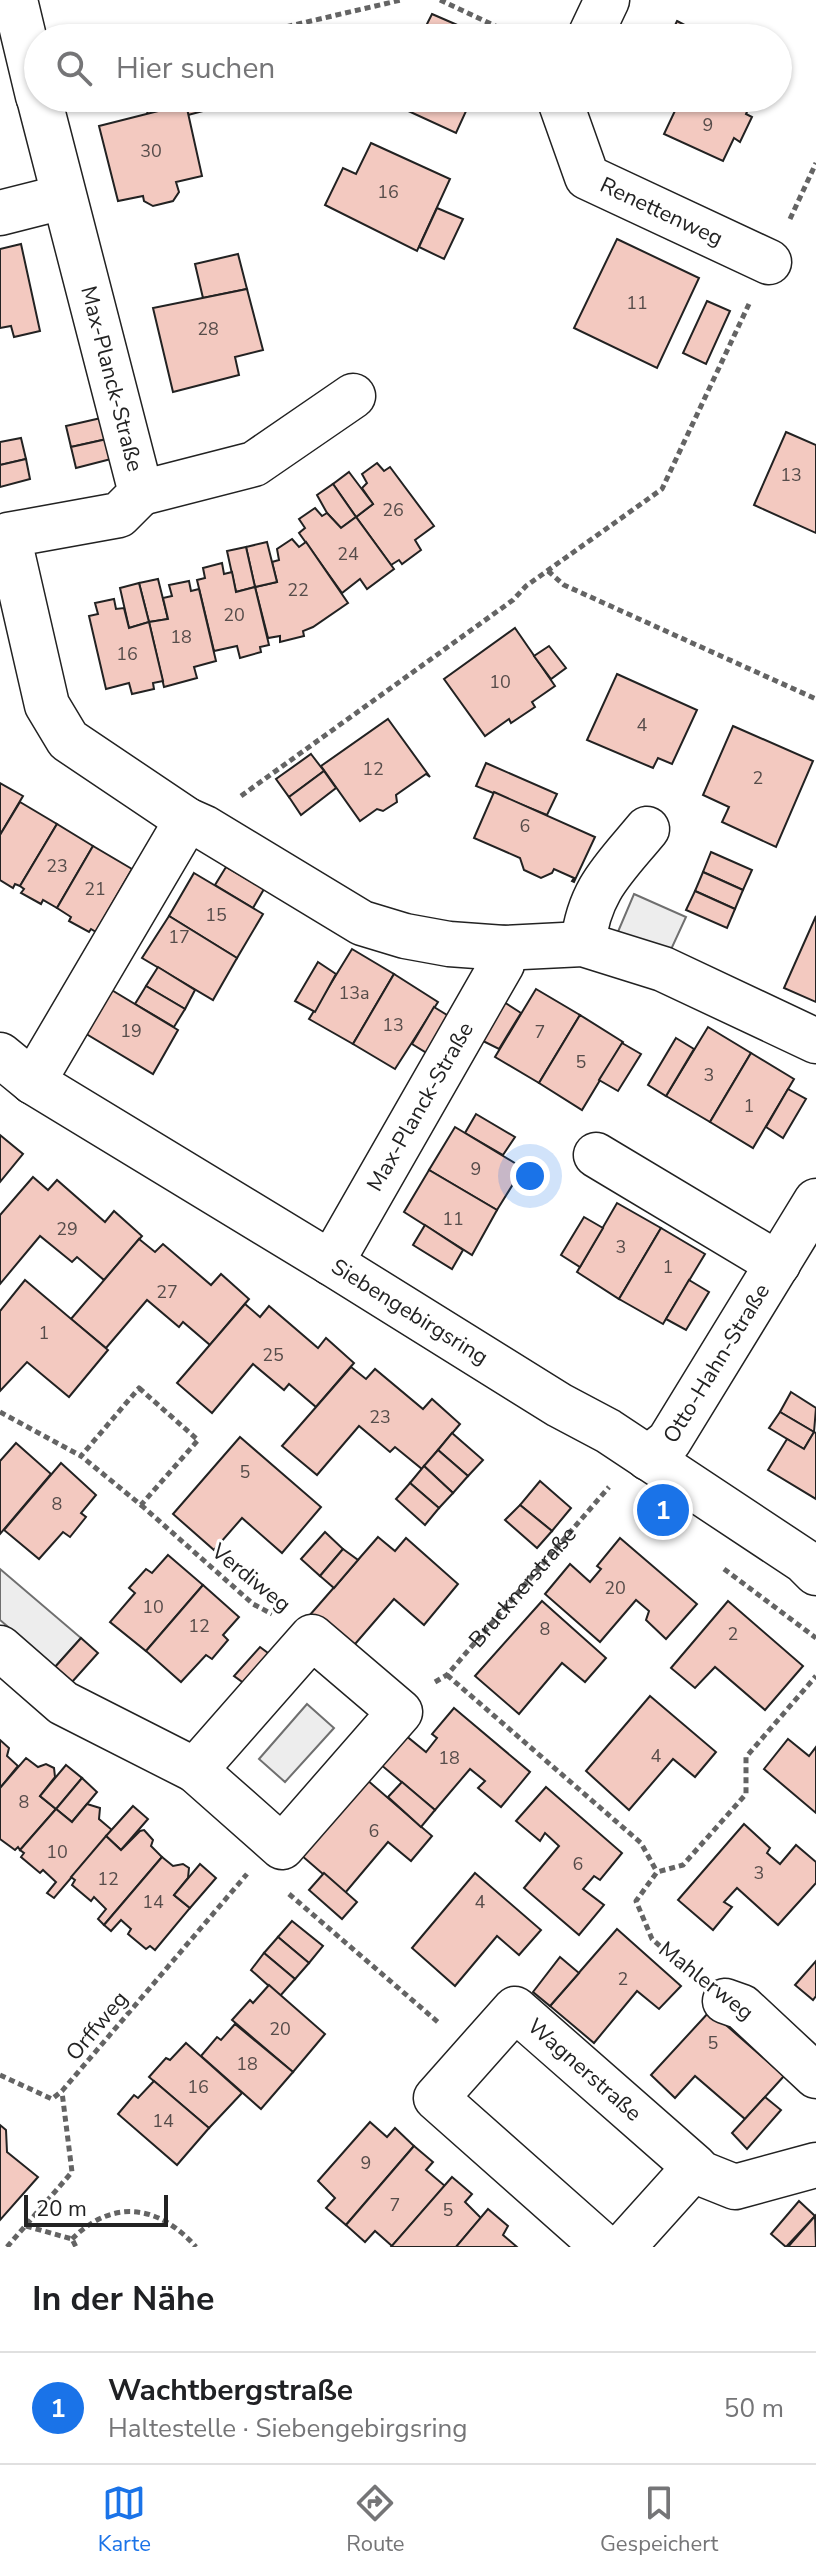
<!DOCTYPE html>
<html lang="de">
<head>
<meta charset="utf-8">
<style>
	:root { --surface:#fff; --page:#f6f6f6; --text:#202124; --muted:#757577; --line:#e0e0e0; --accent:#1a73e8 }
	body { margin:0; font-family:"Nunito Sans",sans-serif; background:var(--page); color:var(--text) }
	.scale { position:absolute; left:24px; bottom:20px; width:144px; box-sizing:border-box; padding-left:8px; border:4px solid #222; border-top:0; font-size:22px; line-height:28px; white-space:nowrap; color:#222; -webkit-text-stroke:6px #fff; paint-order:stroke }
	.you { position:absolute; left:530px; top:1176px; width:28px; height:28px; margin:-20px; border:6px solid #fff; border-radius:50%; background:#1a73e8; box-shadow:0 0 0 12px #1a73e833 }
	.badge { display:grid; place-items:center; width:52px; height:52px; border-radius:50%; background:var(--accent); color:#fff; font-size:26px; font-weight:700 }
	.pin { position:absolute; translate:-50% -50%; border:4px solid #fff; box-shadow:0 2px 8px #0006 }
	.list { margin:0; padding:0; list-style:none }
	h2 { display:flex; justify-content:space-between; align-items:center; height:104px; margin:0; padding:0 32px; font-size:34px }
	h2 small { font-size:26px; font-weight:400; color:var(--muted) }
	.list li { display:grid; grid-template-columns:52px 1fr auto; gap:24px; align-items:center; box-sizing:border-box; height:112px; padding:0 32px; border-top:2px solid var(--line) }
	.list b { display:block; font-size:30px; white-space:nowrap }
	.list p { margin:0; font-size:26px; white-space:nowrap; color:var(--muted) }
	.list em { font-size:26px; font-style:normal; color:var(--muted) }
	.icon { flex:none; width:44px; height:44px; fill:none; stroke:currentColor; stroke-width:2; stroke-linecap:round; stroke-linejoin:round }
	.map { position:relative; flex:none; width:816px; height:2247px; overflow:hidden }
	.search { position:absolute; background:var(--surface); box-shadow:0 2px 6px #0004; left:24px; right:24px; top:24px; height:88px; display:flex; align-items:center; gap:20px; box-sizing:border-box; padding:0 28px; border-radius:44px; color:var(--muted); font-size:30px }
	.sheet { height:216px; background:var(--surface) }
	nav { display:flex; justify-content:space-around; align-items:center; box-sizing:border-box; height:112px; border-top:2px solid var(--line); background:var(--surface); font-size:22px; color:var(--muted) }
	nav a { display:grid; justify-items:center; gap:4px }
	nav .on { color:var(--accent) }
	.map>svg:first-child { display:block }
	.parking { fill:#ededed; stroke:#6f6f6f; stroke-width:2 }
	.building { fill:#f3c9c0; stroke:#222; stroke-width:2 }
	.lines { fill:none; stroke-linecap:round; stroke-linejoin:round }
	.minor-casing { stroke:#222; stroke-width:47 }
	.path { stroke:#646464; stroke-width:5; stroke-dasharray:6 4; stroke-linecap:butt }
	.minor { stroke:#fff; stroke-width:44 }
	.labels { text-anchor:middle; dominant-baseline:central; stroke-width:6; stroke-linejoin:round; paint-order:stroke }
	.number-label { font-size:18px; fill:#564c4a }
	.street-label { font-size:22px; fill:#222; stroke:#fff }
</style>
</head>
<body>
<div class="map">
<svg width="816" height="2247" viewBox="0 0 816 2247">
	<rect width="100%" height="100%" fill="#fff"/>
	<g class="parking">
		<path d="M634,894l52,23 -18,39 -51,-22z"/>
		<path d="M0,1569l81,69 -26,29 -55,-47z"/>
		<path d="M307,1704l27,24 -49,54 -26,-23z"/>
	</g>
	<g class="building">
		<path d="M432,14l53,23 -65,1z"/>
		<path d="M677,21l19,10 -4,7h-23z"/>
		<path d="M144,98h56l3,13 -15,4 -2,-11 -38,11z"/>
		<path d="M380,98h92l-16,35z"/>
		<path d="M681,98h72l-7,16 6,3 -12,25 -6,-4 -11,23 -59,-27z"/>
		<path d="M186,104l16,72 -26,6 3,10 -6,9 -20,5 -9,-5 -1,-5 -25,5 -19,-75z"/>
		<path d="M371,143l79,36 -33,72 -92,-46 18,-37 13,6z"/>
		<path d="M437,208l26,11 -19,40 -25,-12z"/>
		<path d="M617,239l82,39 -42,90 -83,-40z"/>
		<path d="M21,244l19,87 -26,6 -3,-11 -11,2v-79z"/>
		<path d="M238,254l9,35 -44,9 -8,-34z"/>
		<path d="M247,289l16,61 -28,7 4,18 -66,17 -20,-84z"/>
		<path d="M707,301l23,10 -24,53 -23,-11z"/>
		<path d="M101,418l6,21 -36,8 -5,-21z"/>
		<path d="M786,432l30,13v88l-62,-28z"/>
		<path d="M21,438l5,21 -26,6v-23z"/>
		<path d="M107,439l4,20 -35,9 -5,-21z"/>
		<path d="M26,459l4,20 -30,8v-22z"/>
		<path d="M377,463l7,8 6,-4 44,59 -19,14 6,10 -19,14 -3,-4 -8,5 -35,-48 17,-13 -11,-16 5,-5 -5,-9z"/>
		<path d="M349,472l24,32 -17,13 -23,-33z"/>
		<path d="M333,484l23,33 -15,11 -14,-15 -10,-18z"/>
		<path d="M315,508l7,8 5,-3 14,15 15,-11 38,52 -27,20 -7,-10 -18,14 -43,-60 6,-5 -6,-9z"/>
		<path d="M292,539l7,8 7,-5 42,61 -35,24 -10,4 1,5 -24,6v-6l-12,2 -13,-51 22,-5 -5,-20 7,-2 -2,-11z"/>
		<path d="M267,542l10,40 -22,5 -9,-40z"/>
		<path d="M246,547l9,40 -19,5 -9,-41z"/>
		<path d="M222,563l2,11 8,-2 4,20 19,-5 14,58 -9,2 1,5 -21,6 -3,-12 -23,5 -17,-71 8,-2 -2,-10z"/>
		<path d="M158,579l10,40 -19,3 -10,-39z"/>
		<path d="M189,581l2,10 8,-2 17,72 -22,6 3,11 -33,9 -15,-65 19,-3 -5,-21 9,-2 -3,-11z"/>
		<path d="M139,583l10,39 -20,6 -9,-40z"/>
		<path d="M114,599l2,10 8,-1 5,20 20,-6 14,59 -10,2 1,6 -22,5 -3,-11 -23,6 -17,-73 9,-2 -3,-11z"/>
		<path d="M515,628l40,58 -23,16 3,5 -24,16 -2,-4 -24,17 -41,-57z"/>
		<path d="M549,646l17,22 -15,11 -17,-23z"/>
		<path d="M617,674l80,36 -25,54 -14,-6 -5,10 -66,-28z"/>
		<path d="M388,719l42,58 -4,-3 -30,21 1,7 -14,9 -6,-2 -17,12 -39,-55z"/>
		<path d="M733,726l80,35 -37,86 -54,-25 7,-15 -26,-12z"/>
		<path d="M311,754l13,17 -35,26 -13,-18z"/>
		<path d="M486,763l71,31 -10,21 -71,-29z"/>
		<path d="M324,771l12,17 -35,27 -12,-18z"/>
		<path d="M0,783l23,13 -23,39z"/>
		<path d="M494,792l101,45 -21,45 -2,-1 2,-3 -20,-9 -2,4 -11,5 -17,-8 -4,-12 -46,-20z"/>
		<path d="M20,802l37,22 -37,62 -5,-2 -2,4 -13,-8v-45z"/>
		<path d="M57,824l36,22 -36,62 -14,-8 -2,4 -20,-11 3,-4 -4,-3z"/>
		<path d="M93,846l39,23 -36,63 -5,-3 -2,3 -20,-11 2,-4 -14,-9z"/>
		<path d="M711,852l41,18 -9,20 -40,-18z"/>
		<path d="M226,867l38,22 -11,19 -38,-23z"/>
		<path d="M703,872l40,18 -8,19 -40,-18z"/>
		<path d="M194,873l69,41 -26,44 -68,-42z"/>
		<path d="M695,891l40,18 -8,19 -41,-18z"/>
		<path d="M169,916l68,42 -24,42 -71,-42z"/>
		<path d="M816,916v86l-32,-14z"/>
		<path d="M352,949l42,25 -41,70 -44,-25z"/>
		<path d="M318,962l18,12 -21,38 -20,-11z"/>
		<path d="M158,967l37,23 -10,19 -39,-23z"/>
		<path d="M394,974l44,28 -43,67 -42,-25z"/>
		<path d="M146,986l39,23 -11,18 -39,-23z"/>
		<path d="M110,989l68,41 -25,44 -70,-42z"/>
		<path d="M536,989l44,26 -41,68 -44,-26z"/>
		<path d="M504,1002l17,11 -22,36 -18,-9z"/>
		<path d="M434,1007l18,11 -22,37 -18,-11z"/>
		<path d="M580,1015l43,27 -41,68 -43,-27z"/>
		<path d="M708,1027l43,26 -41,69 -44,-26z"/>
		<path d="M676,1038l18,11 -28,47 -18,-11z"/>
		<path d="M622,1043l19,11 -23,37 -19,-11z"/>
		<path d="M751,1053l43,26 -41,69 -43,-26z"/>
		<path d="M788,1089l18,10 -23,39 -17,-11z"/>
		<path d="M476,1114l39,23 -12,18 -38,-22z"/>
		<path d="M455,1127l68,41 -26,42 -68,-40z"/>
		<path d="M0,1135l23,19 -23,28z"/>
		<path d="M429,1170l68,40 -25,45 -68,-43z"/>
		<path d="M33,1177l15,13 9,-10 48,42 9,-11 28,25 -38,44 -27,-23 -5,5 -32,-26 -40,48v-69z"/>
		<path d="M617,1203l44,25 -42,71 -42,-27z"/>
		<path d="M584,1217l19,11 -23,39 -19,-12z"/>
		<path d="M425,1225l38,25 -11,19 -39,-24z"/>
		<path d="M661,1228l44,26 -42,70 -44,-25z"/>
		<path d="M139,1239l16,13 8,-8 48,41 10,-11 28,25 -39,46 -27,-23 -4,5 -32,-27 -41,48 -35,-29z"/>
		<path d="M25,1280l83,70 -39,47 -42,-35 -27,29v-80z"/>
		<path d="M689,1280l20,12 -23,38 -20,-11z"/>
		<path d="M245,1304l15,13 9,-11 49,42 8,-10 28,25 -38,44 -27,-23 -5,6 -31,-26 -41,49 -35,-30z"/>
		<path d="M351,1367l15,12 9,-10 48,40 9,-10 28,25 -38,45 -27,-22 -5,5 -31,-26 -42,49 -35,-29z"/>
		<path d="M791,1392l25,16 -2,24 -34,-20z"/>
		<path d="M780,1412l34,20 -10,17 -35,-21z"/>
		<path d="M814,1432l2,1v66l-48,-29 19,-31 17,10z"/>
		<path d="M452,1433l31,27 -15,16 -30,-26z"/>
		<path d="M240,1437l81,70 -39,46 -40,-35 -28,32 -41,-36z"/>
		<path d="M16,1443l35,31 -51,60v-73z"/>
		<path d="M438,1450l30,26 -15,17 -29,-27z"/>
		<path d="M61,1463l35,32 -15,18 5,4 -16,20 -7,-5 -24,27 -35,-29z"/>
		<path d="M424,1466l29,27 -14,15 -29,-25z"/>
		<path d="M540,1481l31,27 -19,23 -32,-26z"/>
		<path d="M410,1483l29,25 -14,17 -29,-26z"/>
		<path d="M520,1505l32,26 -15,17 -32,-28z"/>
		<path d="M325,1532l18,17 -23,27 -19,-17z"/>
		<path d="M378,1537l17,14 11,-13 52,46 -34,41 -30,-26 -45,52 -40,-35z"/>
		<path d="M620,1538l77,66 -31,35 -20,-19 3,-9 -13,-11 -36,42 -55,-48 25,-30 20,18 11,-13 -4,-3z"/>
		<path d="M343,1549l15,11 -24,28 -14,-12z"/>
		<path d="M168,1555l35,30 -57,66 -36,-29 25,-29 -6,-5 17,-19 6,4z"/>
		<path d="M203,1585l36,32 -16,18 5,5 -16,19 -6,-4 -25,27 -35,-31z"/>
		<path d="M542,1601l64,57 -21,24 -23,-19 -43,51 -44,-38z"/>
		<path d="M728,1601l75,65 -38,44 -50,-43 -20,21 -24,-20z"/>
		<path d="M81,1638l17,15 -26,29 -17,-15z"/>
		<path d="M260,1647l16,12 -24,30 -18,-13z"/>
		<path d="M650,1696l66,56 -21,25 -22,-18 -44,51 -43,-39z"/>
		<path d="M454,1708l76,64 -29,35 -23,-19 7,-7 -15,-12 -35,41 -55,-46 25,-29 21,17 11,-14 -5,-4z"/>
		<path d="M788,1739l21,17 7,-9v66l-52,-44z"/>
		<path d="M0,1740l9,8 -2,8 11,10 -18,22z"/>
		<path d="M26,1758l12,9 8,-3 8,4 1,9 -15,19 16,13 -36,41 -2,-3 -3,3 -15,-11v-51z"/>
		<path d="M66,1765l16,13 -26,31 -16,-13z"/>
		<path d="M82,1778l15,14 -25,30 -16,-13z"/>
		<path d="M366,1779l66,57 -21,25 -23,-19 -43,51 -44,-38z"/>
		<path d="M402,1782l33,28 -14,17 -33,-30z"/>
		<path d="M546,1787l76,66 -22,27 -6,-4 -11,13 21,16 -25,30 -55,-47 35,-42 -14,-13 -5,8 -24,-20z"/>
		<path d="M87,1804l13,4 -1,11 13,11 -58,68 -7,-5 9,-11 -13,-12 -3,3 -19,-16 3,-4 -4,-3 36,-41 16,13z"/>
		<path d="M133,1806l15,13 -27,31 -15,-14z"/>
		<path d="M744,1824l26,24 -3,5 13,11 16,-19 20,17v21l-38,42 -41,-37 -13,14 8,5 -19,23 -35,-30z"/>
		<path d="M144,1830l9,10 -2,6 11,11 -58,68 -6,-6 8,-10 -12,-12 -3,4 -19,-16 3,-5 -4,-3 35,-41 15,14 19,-19z"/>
		<path d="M162,1857l11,9 10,-2 6,4 -1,10 -14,17 16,13 -35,42 -5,-4 -4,3 -18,-15 3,-5 -10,-9 -10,11 -7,-6z"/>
		<path d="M200,1864l16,14 -26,30 -16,-13z"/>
		<path d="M324,1873l33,29 -15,17 -33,-29z"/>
		<path d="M475,1873l66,57 -22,25 -22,-19 -42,50 -43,-38z"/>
		<path d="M292,1921l31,25 -14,17 -31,-26z"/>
		<path d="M617,1929l64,57 -22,23 -22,-18 -43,52 -44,-37z"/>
		<path d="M278,1937l31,26 -14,16 -31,-26z"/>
		<path d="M264,1953l31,26 -15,17 -29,-26z"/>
		<path d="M560,1957l19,16 -29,33 -17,-14z"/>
		<path d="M816,1961v35l-3,4 -18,-15z"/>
		<path d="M269,1985l56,49 -32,38 -61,-52 18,-20 3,3z"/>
		<path d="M710,2011l74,65 -39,43 -50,-43 -20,22 -24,-23z"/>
		<path d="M235,2024l58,48 -32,37 -60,-53 16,-19 4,3z"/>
		<path d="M186,2043l56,50 -33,35 -60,-51 17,-19 4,2z"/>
		<path d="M154,2081l55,47 -32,37 -59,-51 16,-19 4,3z"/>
		<path d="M765,2097l16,13 -34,39 -15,-16z"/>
		<path d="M370,2122l17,15 8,-9 19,18 -68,79 -20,-17 9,-10 -17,-17z"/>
		<path d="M0,2125l6,5 1,22 31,25 -38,43z"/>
		<path d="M414,2146l19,16 -7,8 19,16 -53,60 -17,-15 -10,11 -19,-17z"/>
		<path d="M452,2177l20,17 -7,8 16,16 -25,29h-65z"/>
		<path d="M799,2201l16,15 -29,31 -15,-13z"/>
		<path d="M488,2209l20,17 -5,9 14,12h-61z"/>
		<path d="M815,2216l1,31h-28z"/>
	</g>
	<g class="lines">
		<g class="minor-casing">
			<g id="minor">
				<path d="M15,0l23,96"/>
				<path d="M589,38l18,-38"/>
				<path id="s2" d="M39,98l102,395 -22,22 -111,20 39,170 21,35 119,80 18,8 157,95 43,13 44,8 55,4 79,-4 80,25 153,72"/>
				<path id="s3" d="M561,98l-1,3 27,76 182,85"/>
				<path d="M0,213l63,-16"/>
				<path d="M141,493l113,-29 99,-68"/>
				<path d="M583,944c6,-54 31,-75 64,-115"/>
				<path id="s4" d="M0,1055l33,27 298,181 228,142 49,26 196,130 12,12"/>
				<path d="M33,1082l154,-262"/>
				<path d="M596,1155l182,109"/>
				<path id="s5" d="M331,1263l171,-299 2,-16"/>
				<path id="s6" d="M648,1458l21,-17 147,-240"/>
				<path d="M312,1637l88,75 -118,135 -87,-77z"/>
				<path d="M0,1648l63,55 132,67"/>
				<path d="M725,2001l17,6 74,69"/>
				<path d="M690,2172l10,1 35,14 81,-22"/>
				<path id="s7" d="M604,2247l-168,-149 79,-89 180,158 -72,80"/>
			</g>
		</g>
		<g class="path">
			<path d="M440,0l81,38"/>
			<path d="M238,38l163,-38"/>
			<path d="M790,219l26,-56"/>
			<path d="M548,571l16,14 252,114"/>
			<path d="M241,796l272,-196 13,-14 136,-97 87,-185"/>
			<path d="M139,1388l59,52 -57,65 -60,-49z"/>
			<path d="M0,1412l81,44"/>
			<path d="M141,1505l112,99 19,10"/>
			<path d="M724,1569l92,69"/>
			<path d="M447,1675l194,168 16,29"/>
			<path id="s1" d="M435,1682l12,-7 162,-188"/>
			<path d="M289,1894l150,129"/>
			<path d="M690,1972l-38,-33 -16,-38 21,-29 26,-7 63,-71v-37l70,-81"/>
			<path d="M0,2075l52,24 10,-8 185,-217"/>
			<path d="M26,2226l46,13 4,8"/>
			<path d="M72,2239c41,-41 87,-34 124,8"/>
			<path d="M7,2247l65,-75 -10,-80"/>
		</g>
		<use href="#minor" class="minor"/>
	</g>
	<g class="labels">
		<g class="number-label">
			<text x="708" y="125">9</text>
			<text x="151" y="151">30</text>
			<text x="388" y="192">16</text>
			<text x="637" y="303">11</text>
			<text x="208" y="329">28</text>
			<text x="791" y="475">13</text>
			<text x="393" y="510">26</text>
			<text x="348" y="554">24</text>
			<text x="298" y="590">22</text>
			<text x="234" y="615">20</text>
			<text x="181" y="637">18</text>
			<text x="127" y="654">16</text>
			<text x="500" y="682">10</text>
			<text x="642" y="725">4</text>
			<text x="373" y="769">12</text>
			<text x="758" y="778">2</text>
			<text x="525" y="826">6</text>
			<text x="57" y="866">23</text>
			<text x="95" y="889">21</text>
			<text x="216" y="915">15</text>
			<text x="179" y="937">17</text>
			<text x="354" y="993">13a</text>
			<text x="393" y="1025">13</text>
			<text x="131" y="1031">19</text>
			<text x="540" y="1032">7</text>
			<text x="581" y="1062">5</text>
			<text x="709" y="1075">3</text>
			<text x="749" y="1106">1</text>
			<text x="476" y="1169">9</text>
			<text x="453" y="1219">11</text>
			<text x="67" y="1229">29</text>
			<text x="621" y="1247">3</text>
			<text x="668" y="1267">1</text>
			<text x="167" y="1292">27</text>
			<text x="44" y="1333">1</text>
			<text x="273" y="1355">25</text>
			<text x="380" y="1417">23</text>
			<text x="245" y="1472">5</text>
			<text x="57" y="1504">8</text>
			<text x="615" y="1588">20</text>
			<text x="153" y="1607">10</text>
			<text x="199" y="1626">12</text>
			<text x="545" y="1629">8</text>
			<text x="733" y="1634">2</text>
			<text x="656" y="1756">4</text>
			<text x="449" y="1758">18</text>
			<text x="24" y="1802">8</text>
			<text x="374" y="1831">6</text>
			<text x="57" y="1852">10</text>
			<text x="578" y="1864">6</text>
			<text x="759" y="1873">3</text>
			<text x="108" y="1879">12</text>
			<text x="153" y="1902">14</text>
			<text x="480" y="1902">4</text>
			<text x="623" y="1979">2</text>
			<text x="280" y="2029">20</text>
			<text x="713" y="2043">5</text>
			<text x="247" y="2064">18</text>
			<text x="198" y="2087">16</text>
			<text x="163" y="2121">14</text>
			<text x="366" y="2163">9</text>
			<text x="395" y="2205">7</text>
			<text x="448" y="2210">5</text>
		</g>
		<g class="street-label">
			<text stroke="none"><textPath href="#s3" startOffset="166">Renettenweg</textPath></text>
			<text stroke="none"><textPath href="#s2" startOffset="290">Max-Planck-Straße</textPath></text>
			<text stroke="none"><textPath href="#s5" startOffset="180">Max-Planck-Straße</textPath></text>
			<text stroke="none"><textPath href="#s4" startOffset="484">Siebengebirgsring</textPath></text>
			<text stroke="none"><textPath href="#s6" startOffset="118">Otto-Hahn-Straße</textPath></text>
			<text transform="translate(251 1578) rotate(39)">Verdiweg</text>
			<text stroke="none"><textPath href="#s1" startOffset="130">Brucknerstraße</textPath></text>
			<text transform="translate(706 1981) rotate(38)">Mahlerweg</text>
			<text transform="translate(97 2026) rotate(-50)">Orffweg</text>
			<text stroke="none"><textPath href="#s7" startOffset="436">Wagnerstraße</textPath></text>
		</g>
	</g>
</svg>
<div class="scale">20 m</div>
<div class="you"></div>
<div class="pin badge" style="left:663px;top:1510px">1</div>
<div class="search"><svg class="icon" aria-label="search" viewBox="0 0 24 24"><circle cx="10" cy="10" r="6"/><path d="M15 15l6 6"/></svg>Hier suchen</div>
</div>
<section class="sheet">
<h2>In der Nähe<small></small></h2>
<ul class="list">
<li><span class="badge">1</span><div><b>Wachtbergstraße</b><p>Haltestelle · Siebengebirgsring</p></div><em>50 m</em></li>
</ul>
</section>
<nav>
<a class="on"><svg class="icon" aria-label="map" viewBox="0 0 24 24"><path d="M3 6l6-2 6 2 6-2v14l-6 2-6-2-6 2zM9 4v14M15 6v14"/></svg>Karte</a>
<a><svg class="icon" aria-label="directions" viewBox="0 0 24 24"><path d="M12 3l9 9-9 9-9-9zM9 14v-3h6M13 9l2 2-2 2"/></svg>Route</a>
<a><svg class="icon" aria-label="saved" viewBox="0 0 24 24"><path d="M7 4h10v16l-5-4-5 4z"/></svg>Gespeichert</a>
</nav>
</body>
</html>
